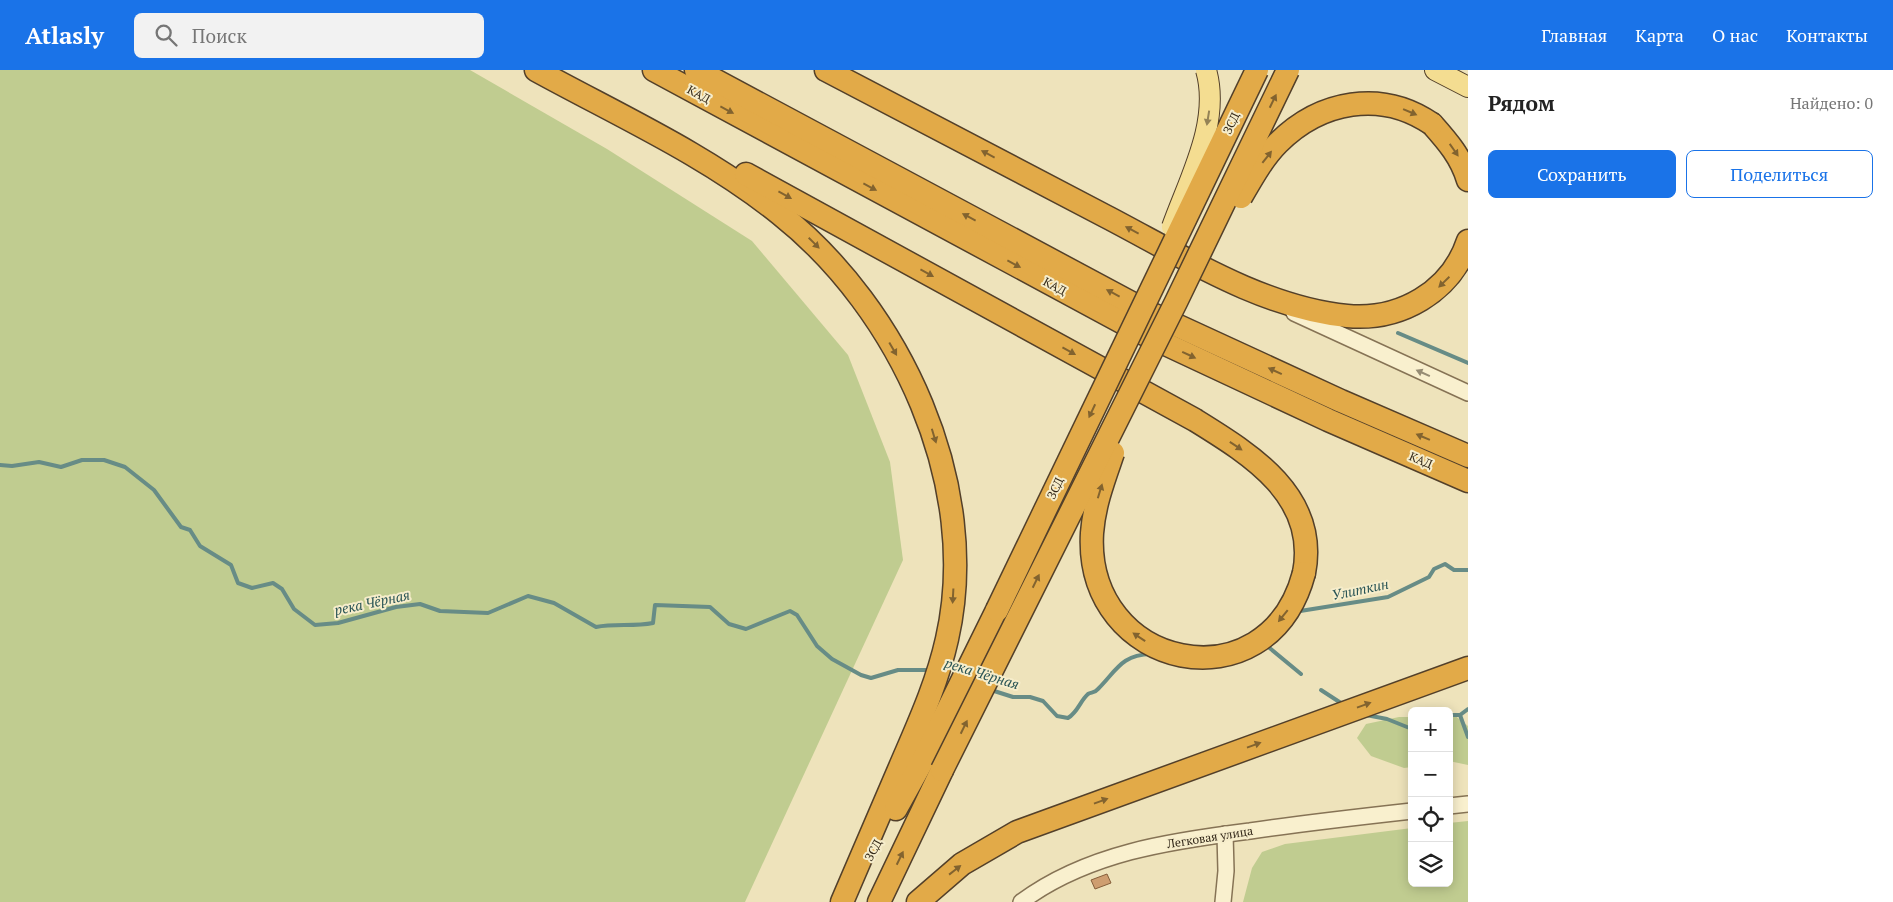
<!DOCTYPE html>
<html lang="ru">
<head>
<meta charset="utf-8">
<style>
	:root { --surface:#fff; --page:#f2f2f2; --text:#222; --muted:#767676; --line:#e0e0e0; --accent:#1a73e8 }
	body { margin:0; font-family:"PT Serif",serif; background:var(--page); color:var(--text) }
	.controls { position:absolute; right:15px; bottom:15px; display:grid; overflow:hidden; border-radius:8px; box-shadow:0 2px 12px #0003 }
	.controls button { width:45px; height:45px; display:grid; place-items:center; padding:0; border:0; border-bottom:1px solid var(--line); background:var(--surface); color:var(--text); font:25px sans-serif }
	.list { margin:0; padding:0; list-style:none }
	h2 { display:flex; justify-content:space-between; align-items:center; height:65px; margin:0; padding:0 20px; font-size:21px }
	h2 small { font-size:16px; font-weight:400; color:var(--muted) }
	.actions { display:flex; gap:10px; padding:15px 20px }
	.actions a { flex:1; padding:11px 0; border:1px solid var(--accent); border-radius:8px; text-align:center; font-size:18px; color:var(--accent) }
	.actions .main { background:var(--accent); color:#fff }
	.icon { flex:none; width:28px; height:28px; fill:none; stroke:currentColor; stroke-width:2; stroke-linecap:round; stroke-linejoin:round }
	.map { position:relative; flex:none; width:1468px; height:832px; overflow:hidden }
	header { display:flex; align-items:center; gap:30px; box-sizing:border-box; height:70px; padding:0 25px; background:var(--accent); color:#fff }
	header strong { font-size:24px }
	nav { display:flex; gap:28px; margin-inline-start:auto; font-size:18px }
	.search { width:350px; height:45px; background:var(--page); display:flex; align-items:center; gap:12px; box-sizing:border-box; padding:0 18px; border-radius:8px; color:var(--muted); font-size:19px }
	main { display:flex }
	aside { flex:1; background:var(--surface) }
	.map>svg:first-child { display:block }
	.green { fill:#c0cc90 }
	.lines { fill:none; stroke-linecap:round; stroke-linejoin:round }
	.stream { stroke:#678c86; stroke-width:4 }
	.building { fill:#ce9e70; stroke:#855e3a }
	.minor-casing { stroke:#867355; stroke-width:18 }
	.major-casing { stroke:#53402a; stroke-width:22 }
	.highway-casing { stroke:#53402a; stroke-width:25 }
	.minor { stroke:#f9f0ce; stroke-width:15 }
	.major { stroke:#f4dd91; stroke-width:20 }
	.highway { stroke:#e2aa48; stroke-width:22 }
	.major-bridge-casing { stroke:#53402a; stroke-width:22; stroke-linecap:butt }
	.highway-bridge-casing { stroke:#53402a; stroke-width:25; stroke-linecap:butt }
	.major-bridge { stroke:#f4dd91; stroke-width:20 }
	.highway-bridge { stroke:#e2aa48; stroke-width:22 }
	.oneway { fill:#82632f }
	.oneway2 { fill:#948356 }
	.oneway3 { fill:#968c74 }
	.labels { text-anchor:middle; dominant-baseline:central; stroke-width:4; stroke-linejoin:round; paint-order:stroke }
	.street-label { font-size:12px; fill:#34291a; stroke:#f6edcb }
	.water-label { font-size:14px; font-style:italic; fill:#295455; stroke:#f6edcb }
</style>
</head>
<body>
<header>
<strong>Atlasly</strong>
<div class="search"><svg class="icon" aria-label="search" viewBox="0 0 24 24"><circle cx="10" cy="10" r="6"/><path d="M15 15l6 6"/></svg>Поиск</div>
<nav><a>Главная</a><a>Карта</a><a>О нас</a><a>Контакты</a></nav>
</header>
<main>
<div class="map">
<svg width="1468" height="832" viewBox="0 0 1468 832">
	<rect width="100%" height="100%" fill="#eee3bb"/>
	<g class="green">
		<path d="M0,0h470l137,79 145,92 96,114 42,107 13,98 -158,342h-745z"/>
		<path d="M1449,641l19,15v39l-19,-4z"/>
		<path d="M1399,647h13v50l-8,1 -33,-12 -14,-18 9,-14z"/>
		<path d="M1468,751v81h-225l9,-34 10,-16 23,-8 127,-16v55h37v-60z"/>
	</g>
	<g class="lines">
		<g class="stream">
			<path d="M1398,263l70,30"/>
			<path d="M0,395l12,1 27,-4 22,5 21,-7h22l21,7 29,23 27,37 9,3 10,16 31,19 7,18 14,5 21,-5 9,6 12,20 21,16 23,-2 58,-16 24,-3 20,7 48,2 40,-17 26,7 42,24c19,-4 37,0 57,-4l2,-18 55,2 19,17 17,5 44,-18 7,4 20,31 15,13 29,16 10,3 27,-8h32"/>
			<path d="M1294,542l94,-15 41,-20 5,-8 11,-5 9,6h14"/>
			<path d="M1266,575l35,29"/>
			<path d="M991,620l22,7h17l13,4 14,15 11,2c10,-6 12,-17 20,-24 3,-2 7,-1 10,-5 19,-19 23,-34 53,-35"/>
			<path d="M1321,620l23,15"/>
			<path d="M1366,645l21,4 25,10"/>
			<path d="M1449,645h11l8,22"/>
			<path d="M1460,645l8,-6"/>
		</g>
	</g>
	<path class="building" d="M1107,804l4,9 -16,6 -4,-9z"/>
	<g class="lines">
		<g class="minor-casing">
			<g id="minor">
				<path d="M1294,243l174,80"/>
				<path d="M1449,736l19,-2"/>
				<path d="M1021,832c66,-49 149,-61 229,-71 54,-8 108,-14 162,-20"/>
				<path d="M1223,832l3,-31 -1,-37"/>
			</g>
		</g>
		<g class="major-casing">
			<path id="major" d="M1435,0l33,17"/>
		</g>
		<g class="highway-casing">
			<g id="highway">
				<path d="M536,0c82,45 171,85 244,144 120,95 202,271 167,425 -10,45 -29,86 -47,128 -19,45 -39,90 -58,135"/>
				<path d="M654,0l488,263 186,87 140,61"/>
				<path d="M696,0l454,243 191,88 127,55"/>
				<path d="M826,0c94,49 188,98 281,147 73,38 156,91 240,99 53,5 104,-24 121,-75"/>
				<path d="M1432,54c16,18 29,33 36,56"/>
				<path d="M746,104l449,246c55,34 124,76 109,153"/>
				<path d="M896,739l26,-47 75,-152"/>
				<path d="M879,832l63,-132"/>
				<path d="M918,832l44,-38 55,-32 451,-164"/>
			</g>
		</g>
		<use href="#minor" class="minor"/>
		<use href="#major" class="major"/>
		<use href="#highway" class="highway"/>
		<g class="major-bridge-casing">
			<path id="major-bridge" d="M1172,157c17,-48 49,-105 34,-157"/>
		</g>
		<g class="highway-bridge-casing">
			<g id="highway-bridge">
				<path d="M1241,127c11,-19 22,-39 37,-54 42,-42 103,-54 154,-19"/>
				<path d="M1113,383c-9,26 -19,52 -21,80 -8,137 176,176 212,40"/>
				<path d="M997,540l260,-540"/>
				<path d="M942,700l234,-468 112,-232"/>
			</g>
		</g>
		<use href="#major-bridge" class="major-bridge"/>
		<use href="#highway-bridge" class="highway-bridge"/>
	</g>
	<defs><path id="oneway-solid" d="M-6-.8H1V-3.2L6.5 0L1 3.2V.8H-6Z" transform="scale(1.25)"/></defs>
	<g class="oneway">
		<use href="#oneway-solid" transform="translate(1273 31) rotate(-64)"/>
		<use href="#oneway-solid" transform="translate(727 40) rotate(28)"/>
		<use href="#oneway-solid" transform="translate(1410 42) rotate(23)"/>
		<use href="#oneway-solid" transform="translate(1454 80) rotate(55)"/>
		<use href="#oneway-solid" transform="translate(988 84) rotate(-152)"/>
		<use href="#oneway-solid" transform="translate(1267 87) rotate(-52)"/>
		<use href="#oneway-solid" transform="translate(870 117) rotate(28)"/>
		<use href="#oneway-solid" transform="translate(785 125) rotate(29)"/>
		<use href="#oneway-solid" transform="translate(969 147) rotate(-152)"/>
		<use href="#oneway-solid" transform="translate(1132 160) rotate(-152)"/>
		<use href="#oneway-solid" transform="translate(814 173) rotate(45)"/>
		<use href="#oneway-solid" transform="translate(1014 194) rotate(28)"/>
		<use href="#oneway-solid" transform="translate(927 203) rotate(29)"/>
		<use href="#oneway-solid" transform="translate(1444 212) rotate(136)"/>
		<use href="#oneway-solid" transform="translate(1113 223) rotate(-152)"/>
		<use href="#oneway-solid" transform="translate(893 279) rotate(60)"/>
		<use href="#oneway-solid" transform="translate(1069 281) rotate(29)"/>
		<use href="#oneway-solid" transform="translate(1189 285) rotate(25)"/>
		<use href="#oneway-solid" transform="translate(1275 301) rotate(-155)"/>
		<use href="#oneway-solid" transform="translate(1092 341) rotate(115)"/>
		<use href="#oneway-solid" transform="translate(934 366) rotate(73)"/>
		<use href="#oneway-solid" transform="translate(1423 367) rotate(-157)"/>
		<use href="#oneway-solid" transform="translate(1236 376) rotate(34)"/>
		<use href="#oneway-solid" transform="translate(1100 421) rotate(-73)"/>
		<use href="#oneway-solid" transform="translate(1036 511) rotate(-64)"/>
		<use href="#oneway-solid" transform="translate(953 526) rotate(93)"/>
		<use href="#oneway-solid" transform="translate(1283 546) rotate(129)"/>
		<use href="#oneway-solid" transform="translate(1139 567) rotate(-146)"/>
		<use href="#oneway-solid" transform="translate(1364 635) rotate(-20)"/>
		<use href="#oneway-solid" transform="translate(964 657) rotate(-64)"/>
		<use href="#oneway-solid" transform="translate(1254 675) rotate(-20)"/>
		<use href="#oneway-solid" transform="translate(1101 731) rotate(-20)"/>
		<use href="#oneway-solid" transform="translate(900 788) rotate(-64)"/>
		<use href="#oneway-solid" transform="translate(955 800) rotate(-38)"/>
	</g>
	<use class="oneway2" href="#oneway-solid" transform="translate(1208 48) rotate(99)"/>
	<use class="oneway3" href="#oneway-solid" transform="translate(1423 303) rotate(-156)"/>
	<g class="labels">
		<g class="street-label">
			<text transform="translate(699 24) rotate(28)">КАД</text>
			<text transform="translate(1231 53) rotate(-64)">ЗСД</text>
			<text transform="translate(1055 216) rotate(28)">КАД</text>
			<text transform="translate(1421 390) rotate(23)">КАД</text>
			<text transform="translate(1055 418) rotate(-65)">ЗСД</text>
			<text transform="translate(1210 767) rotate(-9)">Легковая улица</text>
			<text transform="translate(873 780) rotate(-61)">ЗСД</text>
		</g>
		<g class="water-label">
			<text transform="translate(1360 519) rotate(-12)">Улиткин</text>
			<text transform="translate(372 532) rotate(-12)">река Чёрная</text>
			<text transform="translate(982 603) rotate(17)">река Чёрная</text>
		</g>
	</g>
</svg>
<div class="controls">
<button>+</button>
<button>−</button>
<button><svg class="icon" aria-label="locate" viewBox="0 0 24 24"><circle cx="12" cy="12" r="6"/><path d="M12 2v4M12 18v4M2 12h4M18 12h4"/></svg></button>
<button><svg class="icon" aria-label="layers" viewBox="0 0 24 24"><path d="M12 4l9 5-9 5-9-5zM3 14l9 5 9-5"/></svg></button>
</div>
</div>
<aside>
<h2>Рядом<small>Найдено: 0</small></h2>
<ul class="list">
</ul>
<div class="actions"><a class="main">Сохранить</a><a>Поделиться</a></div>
</aside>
</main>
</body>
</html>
